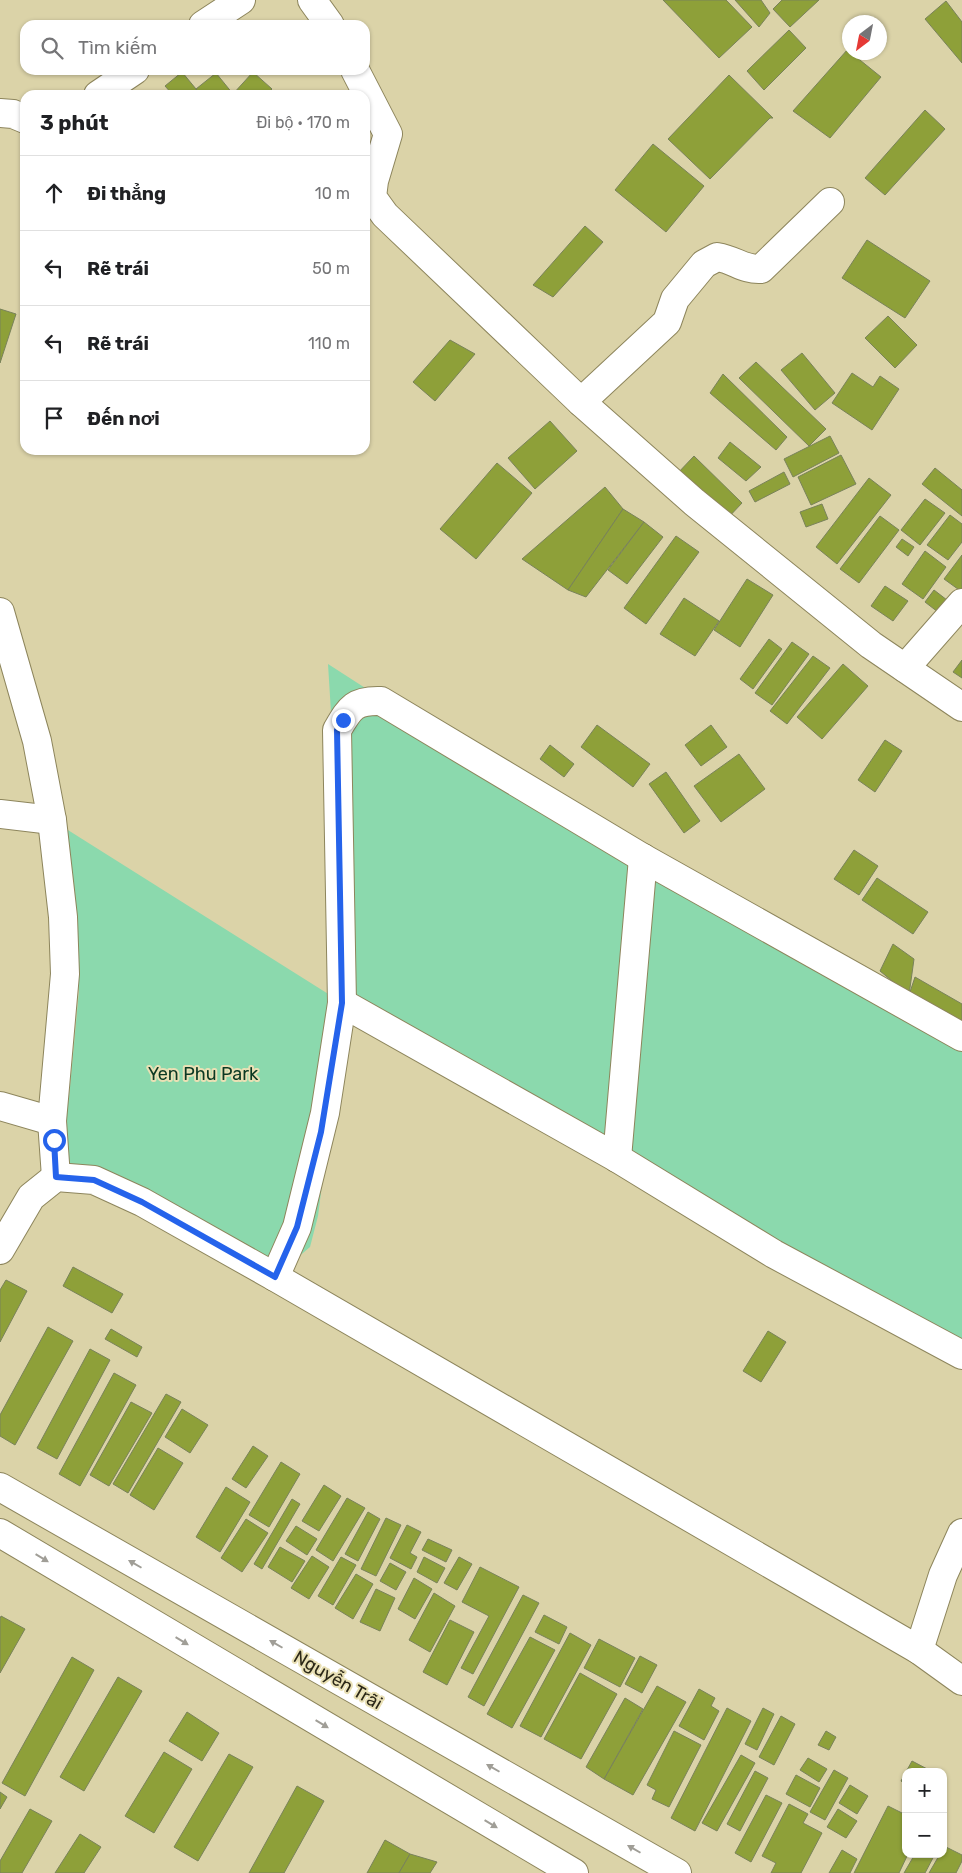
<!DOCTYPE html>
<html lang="vi">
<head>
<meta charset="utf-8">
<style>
	:root { --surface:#fff; --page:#f2f2f2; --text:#202124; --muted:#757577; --line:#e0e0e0 }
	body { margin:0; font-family:Rubik,sans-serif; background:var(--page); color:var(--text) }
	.controls { position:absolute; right:15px; bottom:15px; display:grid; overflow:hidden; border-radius:10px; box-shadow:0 1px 4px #0004 }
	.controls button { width:45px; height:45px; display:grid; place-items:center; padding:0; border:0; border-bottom:1px solid var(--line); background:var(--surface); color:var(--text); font:25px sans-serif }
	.compass { position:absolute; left:842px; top:15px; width:45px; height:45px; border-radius:50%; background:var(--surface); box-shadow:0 1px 4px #0004; rotate:212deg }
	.stop { position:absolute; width:15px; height:15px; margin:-11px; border:4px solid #2563eb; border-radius:50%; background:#fff }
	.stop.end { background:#2563eb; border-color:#fff; box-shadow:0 1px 5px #0008 }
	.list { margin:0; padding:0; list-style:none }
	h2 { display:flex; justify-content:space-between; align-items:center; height:65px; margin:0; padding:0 20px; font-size:21px }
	h2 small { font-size:16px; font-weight:400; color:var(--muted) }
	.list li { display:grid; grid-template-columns:32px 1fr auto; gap:15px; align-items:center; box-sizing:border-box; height:75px; padding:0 20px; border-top:1px solid var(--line) }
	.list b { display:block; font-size:19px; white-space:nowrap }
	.list em { font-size:16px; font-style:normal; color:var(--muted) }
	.icon { flex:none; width:28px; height:28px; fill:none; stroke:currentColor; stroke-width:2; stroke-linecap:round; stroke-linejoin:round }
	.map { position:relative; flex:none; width:962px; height:1873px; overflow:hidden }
	.search { position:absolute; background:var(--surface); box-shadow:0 1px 4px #0004; left:20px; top:20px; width:350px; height:55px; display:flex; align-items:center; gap:12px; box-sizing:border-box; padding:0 18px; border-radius:15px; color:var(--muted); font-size:19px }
	.panel { position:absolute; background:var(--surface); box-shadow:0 1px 4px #0004; left:20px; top:90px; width:350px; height:365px; border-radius:15px }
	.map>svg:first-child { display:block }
	.green { fill:#8bd9ad }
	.building { fill:#8ea039; stroke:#79825a }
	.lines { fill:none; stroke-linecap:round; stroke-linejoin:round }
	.minor-casing { stroke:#8d855c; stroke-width:30 }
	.major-casing { stroke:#8d855c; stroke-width:30 }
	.minor { stroke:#fff; stroke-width:28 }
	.major { stroke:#fff; stroke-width:28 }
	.oneway { fill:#a09e97 }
	.route { stroke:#2563eb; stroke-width:6 }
	.labels { text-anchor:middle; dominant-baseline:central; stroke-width:4; stroke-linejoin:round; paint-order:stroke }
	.park-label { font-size:18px; fill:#0a3923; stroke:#e9e0b5 }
	.street-label { font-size:18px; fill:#2c2818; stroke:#e9e0b5 }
</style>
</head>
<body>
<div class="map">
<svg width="962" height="1873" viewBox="0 0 962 1873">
	<rect width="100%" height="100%" fill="#dbd3a8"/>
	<path class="green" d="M328,664l90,58 544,317v313l-345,-194 -156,-105 -54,-27 -62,-21 -27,211 -8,31 -35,30 -219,-100 13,-80 10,-106 -27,-171 289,182 2,-96z"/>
	<g class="building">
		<path d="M663,0h63l26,27 -33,31z"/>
		<path d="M735,0h26l9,13 -11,14z"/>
		<path d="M782,0h37l-29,27 -17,-18z"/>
		<path d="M946,1l16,21v41l-37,-44z"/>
		<path d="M789,30l17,18 -42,42 -17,-19z"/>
		<path d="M848,49l2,3 31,25 -51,61 -37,-27z"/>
		<path d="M182,72l14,17 5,6h-28l-8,-9z"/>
		<path d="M253,72l19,17 -6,6h-32l-1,-1z"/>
		<path d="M216,73l17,21 1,1h-33l-5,-6z"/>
		<path d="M729,75l44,43h-3l-60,61 -42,-40z"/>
		<path d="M925,110l20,19 -60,66 -20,-17z"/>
		<path d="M653,144l51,42 -38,46 -51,-42z"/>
		<path d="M585,226l18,16 -50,55 -20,-12z"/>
		<path d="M867,240l63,41 -25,37 -63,-40z"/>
		<path d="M0,309l16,5 -16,49z"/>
		<path d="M888,316l29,29 -22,23 -30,-30z"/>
		<path d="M450,340l25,14 -40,47 -22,-19z"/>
		<path d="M802,353l33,40 -20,17 -34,-40z"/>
		<path d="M756,362l70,67 -17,17 -70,-68z"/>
		<path d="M852,373l21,14 7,-11 19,13 -27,41 -40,-27z"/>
		<path d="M723,374l64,63 -11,13 -66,-57z"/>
		<path d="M550,421l27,30 -42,38 -27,-31z"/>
		<path d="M830,436l9,17 -46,24 -9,-18z"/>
		<path d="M730,442l31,25 -15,14 -28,-23z"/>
		<path d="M841,455l15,29 -45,21 -13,-28z"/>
		<path d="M694,456l48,47 -17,18 -49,-46z"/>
		<path d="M497,463l35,30 -56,66 -36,-30z"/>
		<path d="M935,468l27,22v26l-40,-32z"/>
		<path d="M784,472l6,12 -35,18 -6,-11z"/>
		<path d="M869,478l22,17 -54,69 -21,-17z"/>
		<path d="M605,487l18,22 -55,81 -46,-31z"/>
		<path d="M925,499l20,14 -25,32 -19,-15z"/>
		<path d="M822,504l6,15 -22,8 -6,-15z"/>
		<path d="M623,509l21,13 -58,75 -18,-7z"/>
		<path d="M950,515l12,9v18l-14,18 -21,-15z"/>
		<path d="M880,516l19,14 -40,53 -19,-14z"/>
		<path d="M644,522l19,15 -36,47 -19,-14z"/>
		<path d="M676,536l23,16 -53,72 -22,-16z"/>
		<path d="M902,539l12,8 -6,9 -12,-9z"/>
		<path d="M925,551l21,16 -23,32 -21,-15z"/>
		<path d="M962,555v37l-18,-13z"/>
		<path d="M747,579l26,16 -33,52 -26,-17z"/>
		<path d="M885,586l23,15 -15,20 -22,-15z"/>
		<path d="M934,590l22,17 -9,12 -22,-17z"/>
		<path d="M684,598l35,23 -24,35 -35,-22z"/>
		<path d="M769,639l13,10 -29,40 -13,-10z"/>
		<path d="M792,642l17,12 -37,51 -17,-12z"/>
		<path d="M813,656l17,12 -43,56 -17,-13z"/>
		<path d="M962,660v18l-9,-6z"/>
		<path d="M843,664l25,22 -46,53 -25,-22z"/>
		<path d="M597,725l53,39 -17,23 -52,-40z"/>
		<path d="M711,725l16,22 -26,19 -16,-21z"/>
		<path d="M885,740l17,11 -27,41 -17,-12z"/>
		<path d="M550,745l24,19 -10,13 -24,-18z"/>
		<path d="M739,754l26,35 -44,33 -27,-36z"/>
		<path d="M666,772l34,49 -16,12 -35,-49z"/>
		<path d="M854,850l24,16 -19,29 -25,-16z"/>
		<path d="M877,878l51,34 -15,22 -51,-34z"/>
		<path d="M893,944l21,15 -5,36 -29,-24z"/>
		<path d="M915,977l47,27v16l-4,5 -49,-30z"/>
		<path d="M73,1267l50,27 -11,19 -49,-27z"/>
		<path d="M6,1280l21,11 -27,51v-52z"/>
		<path d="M48,1327l25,14 -58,104 -15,-9v-21z"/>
		<path d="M111,1329l31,18 -5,10 -32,-18z"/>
		<path d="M768,1331l18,11 -25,40 -18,-11z"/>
		<path d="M90,1349l20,11 -53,99 -20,-11z"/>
		<path d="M114,1373l22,12 -56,101 -21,-12z"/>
		<path d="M166,1394l15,8 -53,91 -15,-9z"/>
		<path d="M131,1402l21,11 -43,73 -19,-11z"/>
		<path d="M182,1409l26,16 -18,28 -25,-16z"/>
		<path d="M253,1446l15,10 -22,32 -14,-9z"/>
		<path d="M158,1448l25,15 -29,47 -24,-15z"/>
		<path d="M281,1462l19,12 -31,53 -20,-12z"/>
		<path d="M324,1485l17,11 -22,35 -17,-10z"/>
		<path d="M226,1487l24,15 -30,50 -24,-15z"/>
		<path d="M347,1498l18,10 -32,53 -17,-11z"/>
		<path d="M292,1499l8,5 -38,65 -8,-5z"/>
		<path d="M368,1512l12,7 -22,42 -13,-7z"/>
		<path d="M386,1518l15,7 -25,51 -15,-7z"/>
		<path d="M246,1519l22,14 -26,39 -21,-14z"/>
		<path d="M407,1525l14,7 -11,21 7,4 -6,12 -21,-11z"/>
		<path d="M296,1526l21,13 -10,16 -21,-14z"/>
		<path d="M428,1539l24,11 -6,12 -24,-12z"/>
		<path d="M280,1547l25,14 -13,21 -24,-15z"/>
		<path d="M312,1556l17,11 -20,32 -18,-11z"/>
		<path d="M341,1557l15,8 -23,40 -15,-9z"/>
		<path d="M424,1557l21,11 -8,15 -20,-11z"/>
		<path d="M459,1557l13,7 -15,26 -13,-7z"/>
		<path d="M390,1563l16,9 -10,18 -16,-9z"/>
		<path d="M480,1567l39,20 -46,87 -12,-6 28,-52 -27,-14z"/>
		<path d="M356,1574l17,10 -20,35 -18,-11z"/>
		<path d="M414,1578l18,11 -17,30 -17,-10z"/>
		<path d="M376,1589l19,9 -15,33 -20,-9z"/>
		<path d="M434,1593l21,13 -25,46 -21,-12z"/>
		<path d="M523,1595l16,8 -55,103 -16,-9z"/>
		<path d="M544,1615l23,12 -8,17 -24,-12z"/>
		<path d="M1,1616l24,13 -25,44v-54z"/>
		<path d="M450,1620l24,12 -27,53 -24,-13z"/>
		<path d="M570,1633l21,12 -50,92 -21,-11z"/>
		<path d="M530,1637l25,13 -43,78 -25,-14z"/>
		<path d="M599,1639l36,19 -15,29 -36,-19z"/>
		<path d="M640,1656l17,9 -15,28 -17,-9z"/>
		<path d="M72,1657l22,13 -69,126 -23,-13z"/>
		<path d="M580,1673l37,21 -36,65 -37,-20z"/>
		<path d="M118,1677l24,14 -58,100 -24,-14z"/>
		<path d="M657,1686l29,16 -53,93 -29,-16z"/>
		<path d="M699,1689l16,9 -4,8 8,5 -15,29 -25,-14z"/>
		<path d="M625,1698l18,11 -39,70 -18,-12z"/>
		<path d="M727,1708l24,13 -56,110 -24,-13z"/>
		<path d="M763,1708l11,6 -17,36 -12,-6z"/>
		<path d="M187,1712l32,21 -17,28 -33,-20z"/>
		<path d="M781,1716l14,8 -21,41 -15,-8z"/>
		<path d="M674,1731l27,14 -32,62 -17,-8 4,-9 -9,-5z"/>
		<path d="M826,1731l10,6 -7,13 -11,-5z"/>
		<path d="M164,1752l28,17 -38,64 -29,-17z"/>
		<path d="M229,1754l24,13 -55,94 -24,-14z"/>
		<path d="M741,1755l14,8 -38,68 -15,-8z"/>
		<path d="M808,1758l19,11 -8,13 -19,-12z"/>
		<path d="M912,1761l19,10 -1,1h-24z"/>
		<path d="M834,1770l14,8 -23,42 -15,-8z"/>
		<path d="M755,1771l13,7 -28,53 -13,-7z"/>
		<path d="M906,1772v12l-5,-3z"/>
		<path d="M796,1775l24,13 -10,19 -24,-13z"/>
		<path d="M850,1785l18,11 -11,18 -18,-11z"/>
		<path d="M297,1786l27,15 -40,72h-35z"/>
		<path d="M0,1792l7,5 -7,12z"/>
		<path d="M766,1795l16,8 -31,59 -16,-9z"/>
		<path d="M789,1804l19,10 -5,9 19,10 -21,40h-30l5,-10 -14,-7z"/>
		<path d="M888,1806l18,9v39h2l-9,19h-45z"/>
		<path d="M30,1809l22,12 -30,52h-22v-12z"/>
		<path d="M838,1809l19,12 -11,17 -19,-11z"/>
		<path d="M80,1834l21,13 -17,26h-29z"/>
		<path d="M385,1840l25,14 -11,19h-32z"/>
		<path d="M944,1846l18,9v6l-6,12h-27l11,-19h3z"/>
		<path d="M842,1850l15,9 -7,14h-21z"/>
		<path d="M410,1854l27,8 -7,11h-31z"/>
		<path d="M915,1854h20l-10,19h-21z"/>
	</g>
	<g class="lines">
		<g class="minor-casing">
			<g id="minor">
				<path d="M312,0l18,25"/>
				<path d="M203,25l38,-25"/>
				<path d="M355,70l33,64 -14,47 -2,16 13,18 196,187 113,100 177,143 91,62"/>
				<path d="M98,95l37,-25"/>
				<path d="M0,113l13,1 12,5"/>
				<path d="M581,402l86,-80 8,-23 29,-35 13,-7c19,3 26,13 44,12l69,-67"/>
				<path d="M0,612l37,129 15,79 11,97 2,57 -13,147 4,56"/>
				<path d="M905,668l57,-65"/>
				<path d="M0,814l52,6"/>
				<path d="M342,1003l275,155 157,96 188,101"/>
				<path d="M0,1106l52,15"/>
				<path d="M617,1158l26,-300"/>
				<path d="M0,1250l31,-53 25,-20 38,3 48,22 133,75 644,373 43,31"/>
				<path d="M275,1277l22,-50 28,-114 17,-110 -5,-273c13,-22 17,-30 44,-29l262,157 319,179"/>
				<path d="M919,1650l24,-75 19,-42"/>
			</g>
		</g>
		<g class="major-casing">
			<g id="major">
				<path d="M0,1487l677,386"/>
				<path d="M0,1533l574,340"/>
			</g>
		</g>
		<use href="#minor" class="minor"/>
		<use href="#major" class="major"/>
	</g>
	<defs><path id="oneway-solid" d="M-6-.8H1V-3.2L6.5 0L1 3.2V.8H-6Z" transform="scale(1.25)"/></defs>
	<g class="oneway">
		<use href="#oneway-solid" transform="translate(42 1558) rotate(31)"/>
		<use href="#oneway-solid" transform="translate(135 1564) rotate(-150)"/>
		<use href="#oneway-solid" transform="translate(182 1641) rotate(31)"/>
		<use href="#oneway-solid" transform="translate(276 1644) rotate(-150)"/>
		<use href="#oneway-solid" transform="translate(322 1724) rotate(31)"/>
		<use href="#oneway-solid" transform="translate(493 1768) rotate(-150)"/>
		<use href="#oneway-solid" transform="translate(491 1824) rotate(31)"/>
		<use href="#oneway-solid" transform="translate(634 1849) rotate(-150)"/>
	</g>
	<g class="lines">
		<path class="route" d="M54,1140l2,37 38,3 48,22 133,75 22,-50 24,-95 21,-129 -5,-273 6,-10"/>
	</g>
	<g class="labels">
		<g class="park-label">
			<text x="203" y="1074">Yen Phu Park</text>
		</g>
		<g class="street-label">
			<text transform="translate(338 1680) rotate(30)">Nguyễn Trãi</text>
		</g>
	</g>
</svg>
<div class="controls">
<button>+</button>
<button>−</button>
</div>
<svg class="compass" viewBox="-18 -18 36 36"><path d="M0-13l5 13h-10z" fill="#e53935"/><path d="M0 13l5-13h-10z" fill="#757577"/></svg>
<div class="stop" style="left:54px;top:1140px"></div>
<div class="stop end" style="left:343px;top:720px"></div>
<div class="search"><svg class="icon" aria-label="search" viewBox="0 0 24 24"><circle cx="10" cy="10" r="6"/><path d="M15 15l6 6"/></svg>Tìm kiếm</div>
<section class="panel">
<h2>3 phút<small>Đi bộ · 170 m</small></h2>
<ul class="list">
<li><svg class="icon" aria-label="ahead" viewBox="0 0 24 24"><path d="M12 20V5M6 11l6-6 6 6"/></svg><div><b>Đi thẳng</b></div><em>10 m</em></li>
<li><svg class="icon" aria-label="left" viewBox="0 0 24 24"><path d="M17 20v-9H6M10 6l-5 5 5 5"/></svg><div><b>Rẽ trái</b></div><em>50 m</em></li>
<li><svg class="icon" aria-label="left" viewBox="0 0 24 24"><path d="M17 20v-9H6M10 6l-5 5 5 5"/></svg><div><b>Rẽ trái</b></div><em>110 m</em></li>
<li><svg class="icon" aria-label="arrive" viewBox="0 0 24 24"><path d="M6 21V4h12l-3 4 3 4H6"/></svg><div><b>Đến nơi</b></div></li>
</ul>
</section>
</div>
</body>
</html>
